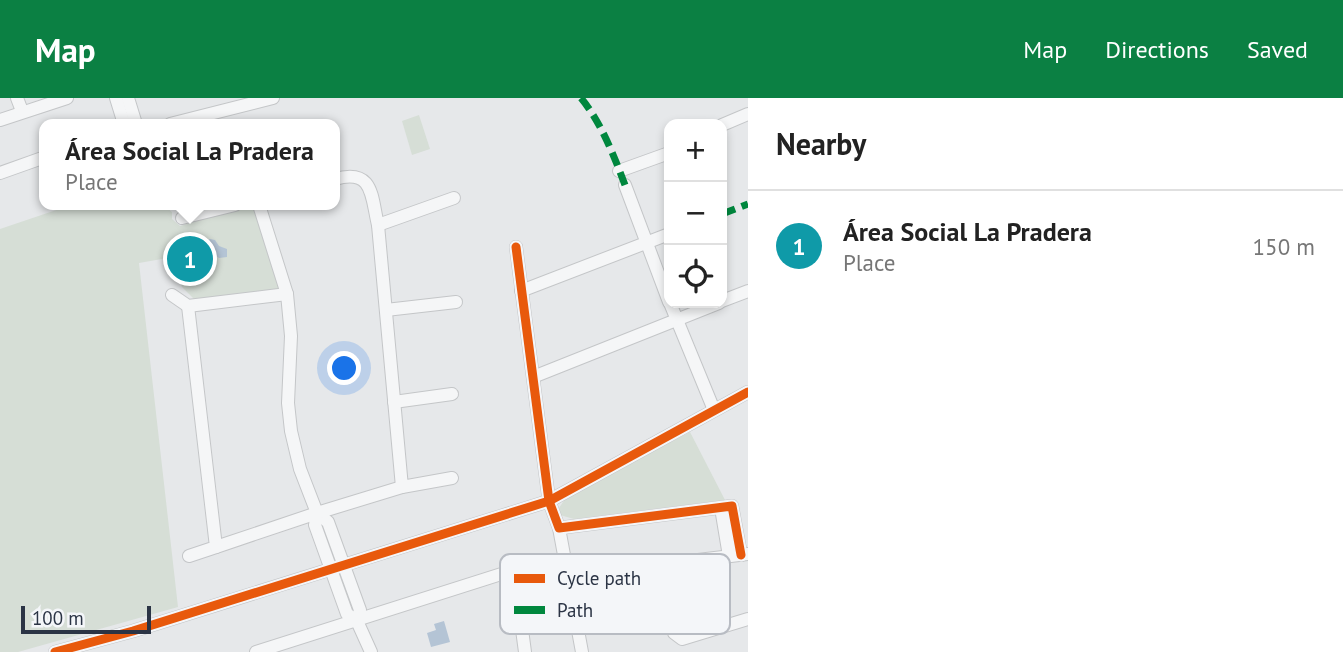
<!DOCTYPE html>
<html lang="en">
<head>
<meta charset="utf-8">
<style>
	:root { --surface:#fff; --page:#f2f2f2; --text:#222; --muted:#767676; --line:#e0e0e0; --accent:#0b8043 }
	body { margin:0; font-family:"PT Sans",sans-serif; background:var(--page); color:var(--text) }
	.controls { position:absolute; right:21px; top:21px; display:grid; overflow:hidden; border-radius:14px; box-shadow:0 4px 10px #0003 }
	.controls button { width:63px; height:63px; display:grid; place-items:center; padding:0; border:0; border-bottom:2px solid var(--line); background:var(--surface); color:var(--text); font:35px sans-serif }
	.scale { position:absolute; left:21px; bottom:18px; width:130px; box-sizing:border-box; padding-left:7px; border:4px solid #2b3445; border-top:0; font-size:19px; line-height:24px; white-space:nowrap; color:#2b3445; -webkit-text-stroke:5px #f4f6f9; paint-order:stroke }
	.you { position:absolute; left:345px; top:271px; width:24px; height:24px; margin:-18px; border:5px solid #fff; border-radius:50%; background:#1a73e8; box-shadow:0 0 0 10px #1a73e833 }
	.badge { display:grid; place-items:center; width:46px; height:46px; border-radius:50%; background:var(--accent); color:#fff; font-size:23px; font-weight:700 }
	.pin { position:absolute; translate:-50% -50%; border:4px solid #fff; box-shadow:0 2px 7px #0006 }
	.popup { position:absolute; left:39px; top:21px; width:301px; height:91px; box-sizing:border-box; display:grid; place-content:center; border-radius:14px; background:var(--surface); filter:drop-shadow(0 2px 5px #0005); font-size:23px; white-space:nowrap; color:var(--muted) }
	.popup b { font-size:26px; color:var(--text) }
	.popup::after { content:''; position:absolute; left:50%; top:100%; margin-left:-14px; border:14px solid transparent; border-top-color:var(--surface) }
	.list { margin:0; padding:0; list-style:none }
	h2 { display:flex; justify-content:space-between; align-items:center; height:91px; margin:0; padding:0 28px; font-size:30px }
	h2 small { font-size:23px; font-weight:400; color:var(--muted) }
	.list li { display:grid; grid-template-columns:46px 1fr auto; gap:21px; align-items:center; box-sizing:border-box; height:112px; padding:0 28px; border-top:2px solid var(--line) }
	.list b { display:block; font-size:26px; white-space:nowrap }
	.list p { margin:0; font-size:23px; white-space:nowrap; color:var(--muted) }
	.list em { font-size:23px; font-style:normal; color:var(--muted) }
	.icon { flex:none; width:38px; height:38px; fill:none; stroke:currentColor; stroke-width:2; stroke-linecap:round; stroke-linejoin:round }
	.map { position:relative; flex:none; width:748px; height:554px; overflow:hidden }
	header { display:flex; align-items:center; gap:42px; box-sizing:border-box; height:98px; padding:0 35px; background:var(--accent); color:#fff }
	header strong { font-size:33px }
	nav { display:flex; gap:38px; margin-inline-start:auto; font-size:24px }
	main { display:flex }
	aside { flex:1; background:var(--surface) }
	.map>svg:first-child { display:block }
	.green { fill:#d6ded6 }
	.water { fill:#b4c4d5 }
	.building { fill:#ced0d3; filter:url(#shadow) }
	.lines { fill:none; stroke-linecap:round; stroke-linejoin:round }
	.minor-casing { stroke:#c4c6c8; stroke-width:14 }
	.minor { stroke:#f5f6f7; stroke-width:12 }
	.quiet { stroke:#00873e; stroke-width:7; stroke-dasharray:14 7; stroke-linecap:butt }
	.cycleway-casing { stroke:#f4f6f9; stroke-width:13 }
	.cycleway { stroke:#e8590c; stroke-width:9 }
	.key { fill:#f4f6f9; stroke:#b8bcc3; stroke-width:2 }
	.key-label { font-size:19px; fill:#2b3445 }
</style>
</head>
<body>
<header>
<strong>Map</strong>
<nav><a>Map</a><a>Directions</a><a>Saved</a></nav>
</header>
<main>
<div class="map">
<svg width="748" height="554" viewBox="0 0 748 554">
	<defs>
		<filter id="shadow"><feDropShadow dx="3" dy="-3" stdDeviation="0" flood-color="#0004"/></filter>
	</defs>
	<rect width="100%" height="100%" fill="#e6e8ea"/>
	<g class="green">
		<path d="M419,17l11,34 -18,6 -10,-34z"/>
		<path d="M71,107h92l9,7v7l8,7 72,-21 7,5 21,79 -85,11 -13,-13 -9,-30 -34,6 39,344 -160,45h-18v-423z"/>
		<path d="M690,334l35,68 -151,19 -14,-4 -1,-7 8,-12z"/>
	</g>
	<g class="water">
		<path d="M201,140l5,3 4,-2 5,1 4,6 8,3v8l-8,1 -4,-3 -6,2v-6l-4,-6 -7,-1z"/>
		<path d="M444,523l6,21 -19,5 -4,-14 9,-3 -2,-6z"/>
	</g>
	<path class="building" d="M189,143v11l12,-1 1,15 -12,1 1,13h-10l-3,-38z"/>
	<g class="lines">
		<g class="minor-casing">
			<g id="minor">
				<path d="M17,0l5,13"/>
				<path d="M116,0l8,26"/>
				<path d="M128,0l8,26"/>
				<path d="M0,22l67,-22"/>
				<path d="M170,26l103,-26"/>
				<path d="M722,27l26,-11"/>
				<path d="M619,73l50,-18"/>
				<path d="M0,75l45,-16"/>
				<path d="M335,81c39,-11 36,17 43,46l24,262 50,-9"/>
				<path d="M625,87l44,117"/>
				<path d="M259,107l28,89 4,42 -3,67 3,28 9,38 17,44 11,9 32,88 -3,11"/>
				<path d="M182,120l53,-13"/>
				<path d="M378,127l76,-27"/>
				<path d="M516,149l33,254 10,27 173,-22 9,49"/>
				<path d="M521,193l148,-57"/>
				<path d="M172,197l16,11 99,-12"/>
				<path d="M722,203l26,-10"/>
				<path d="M670,205l44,107"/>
				<path d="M188,208l28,241 -27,9"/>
				<path d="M386,212l70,-8"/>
				<path d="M533,279l186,-74"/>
				<path d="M394,304l58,-8"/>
				<path d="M721,410l8,48"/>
				<path d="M317,415l-2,12 32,89 10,7 14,31"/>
				<path d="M559,430l23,124"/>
				<path d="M216,449l101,-34 85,-26"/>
				<path d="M748,456l-75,9 -9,10 10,60 8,6 66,-20"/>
				<path d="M55,554l78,-21 416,-130 199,-109"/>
				<path d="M256,554l258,-82 11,82"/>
			</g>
		</g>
		<use href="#minor" class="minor"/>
		<g class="quiet">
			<path d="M581,0c20,24 33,58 44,87"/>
			<path d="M722,116l26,-10"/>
		</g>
		<g class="cycleway-casing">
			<g id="cycleway">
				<path d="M516,149l33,254 10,27 173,-22 9,49"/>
				<path d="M55,554l78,-21 416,-130 199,-109"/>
			</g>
		</g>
		<use href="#cycleway" class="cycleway"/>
	</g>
	<rect x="500" y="456" width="230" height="80" rx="10" class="key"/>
	<rect x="514" y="476" width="31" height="9" fill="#e8590c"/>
	<rect x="514" y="508" width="31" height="8" fill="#00873e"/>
	<g class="key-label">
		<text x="557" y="487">Cycle path</text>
		<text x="557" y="519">Path</text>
	</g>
</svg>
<div class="controls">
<button>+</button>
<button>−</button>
<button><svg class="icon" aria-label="locate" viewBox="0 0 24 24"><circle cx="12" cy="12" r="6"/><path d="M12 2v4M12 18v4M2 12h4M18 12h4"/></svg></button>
</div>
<div class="scale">100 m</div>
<div class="you"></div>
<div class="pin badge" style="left:190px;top:161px;background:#0f9aa8">1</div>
<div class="popup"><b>Área Social La Pradera</b>Place</div>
</div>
<aside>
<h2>Nearby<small></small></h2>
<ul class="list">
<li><span class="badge" style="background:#0f9aa8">1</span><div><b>Área Social La Pradera</b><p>Place</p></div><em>150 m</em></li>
</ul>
</aside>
</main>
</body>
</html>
